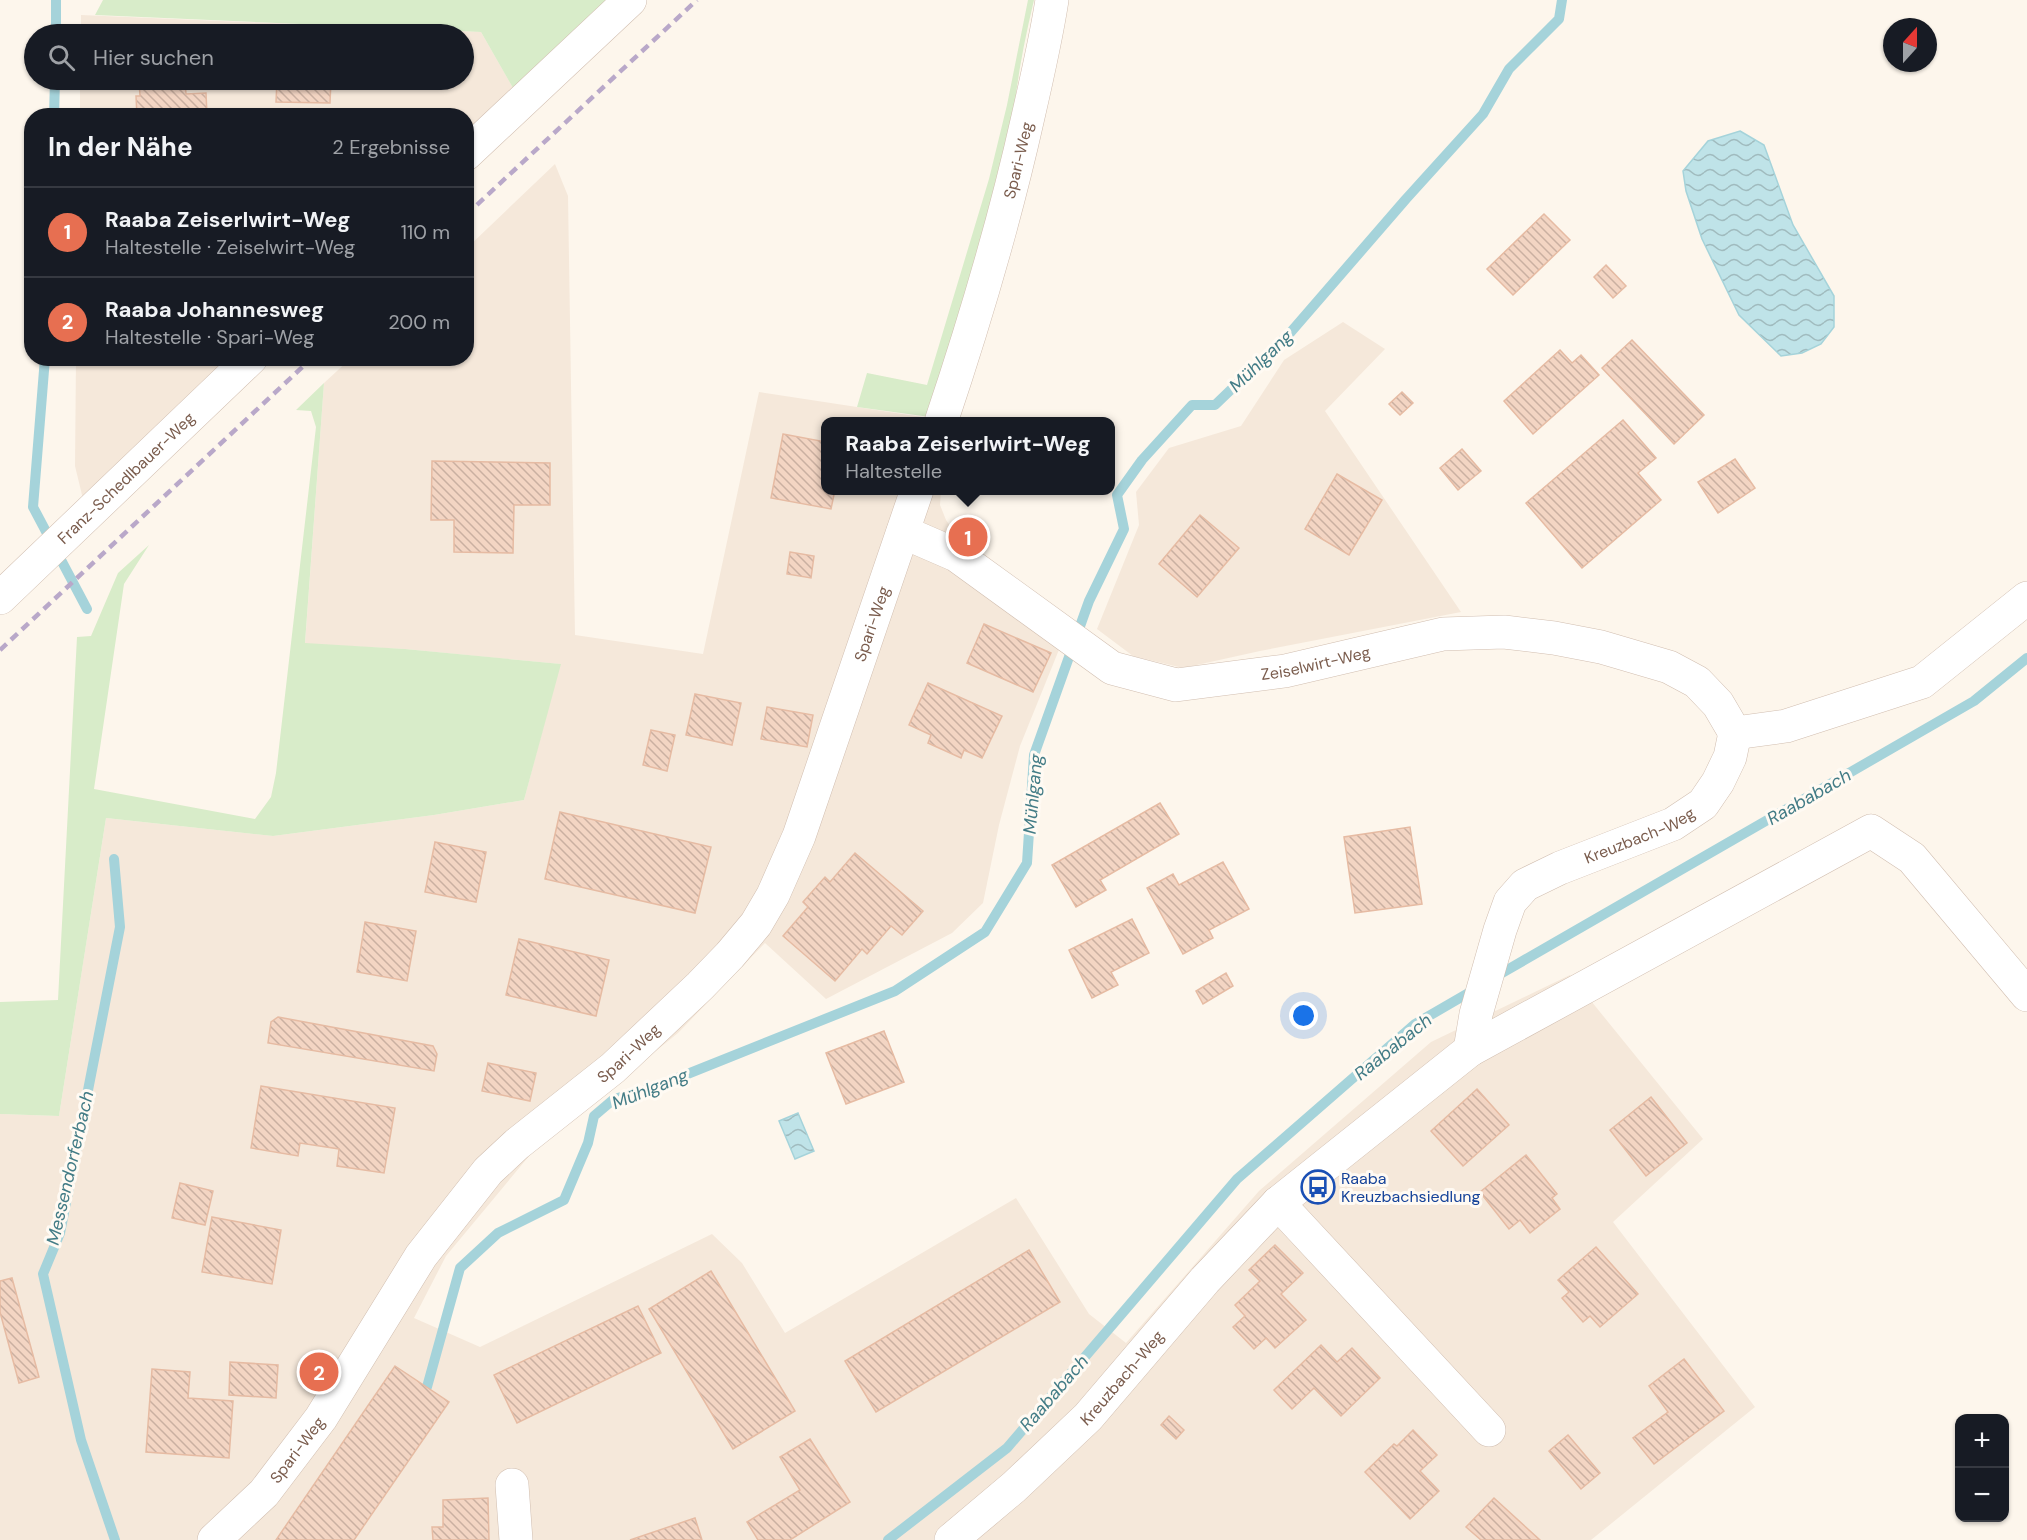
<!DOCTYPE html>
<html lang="de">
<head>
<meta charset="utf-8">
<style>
	:root { --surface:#171b24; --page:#242831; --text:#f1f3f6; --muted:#9ea1a6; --line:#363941; --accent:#e76f51 }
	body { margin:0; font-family:"DM Sans",sans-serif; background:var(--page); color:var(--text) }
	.controls { position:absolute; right:18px; bottom:18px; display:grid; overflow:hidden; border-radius:12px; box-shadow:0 2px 4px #0004 }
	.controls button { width:54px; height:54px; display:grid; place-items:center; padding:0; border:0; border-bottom:2px solid var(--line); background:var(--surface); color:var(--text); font:30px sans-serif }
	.compass { position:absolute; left:1883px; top:18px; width:54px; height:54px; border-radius:50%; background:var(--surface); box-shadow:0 2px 4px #0004; rotate:21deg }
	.you { position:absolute; left:1304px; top:1016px; width:21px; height:21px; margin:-15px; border:4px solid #fff; border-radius:50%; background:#1a73e8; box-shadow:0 0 0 9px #1a73e833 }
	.badge { display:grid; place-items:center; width:39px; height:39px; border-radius:50%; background:var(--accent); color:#fff; font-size:20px; font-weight:700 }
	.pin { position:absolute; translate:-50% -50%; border:3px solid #fff; box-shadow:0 2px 6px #0006 }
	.popup { position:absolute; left:821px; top:417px; width:294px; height:78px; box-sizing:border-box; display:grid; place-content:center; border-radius:12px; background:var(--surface); filter:drop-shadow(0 2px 4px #0005); font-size:20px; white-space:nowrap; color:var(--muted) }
	.popup b { font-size:22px; color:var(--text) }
	.popup::after { content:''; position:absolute; left:50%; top:100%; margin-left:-12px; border:12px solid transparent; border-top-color:var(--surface) }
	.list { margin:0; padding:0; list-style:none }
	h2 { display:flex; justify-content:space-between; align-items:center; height:78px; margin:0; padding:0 24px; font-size:26px }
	h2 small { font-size:20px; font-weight:400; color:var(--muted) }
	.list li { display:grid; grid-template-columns:39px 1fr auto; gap:18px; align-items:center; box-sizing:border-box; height:90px; padding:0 24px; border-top:2px solid var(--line) }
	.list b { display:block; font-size:22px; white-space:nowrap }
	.list p { margin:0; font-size:20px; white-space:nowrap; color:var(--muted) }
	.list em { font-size:20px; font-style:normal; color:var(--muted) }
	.icon { flex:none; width:33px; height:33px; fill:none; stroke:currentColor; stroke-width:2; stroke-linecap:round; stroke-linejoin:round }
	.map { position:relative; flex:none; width:2027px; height:1540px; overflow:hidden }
	.search { position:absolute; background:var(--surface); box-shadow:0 2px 4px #0004; left:24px; top:24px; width:450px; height:66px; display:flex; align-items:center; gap:15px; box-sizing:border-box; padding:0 21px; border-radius:33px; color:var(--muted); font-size:22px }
	.panel { position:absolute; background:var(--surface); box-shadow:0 2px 4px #0004; left:24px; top:108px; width:450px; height:258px; border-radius:24px }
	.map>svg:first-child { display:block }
	.residential { fill:#f5e8da }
	.grass { fill:#d8ecc9 }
	.water { fill:url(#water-waves); stroke:#a5d3da; stroke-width:1.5 }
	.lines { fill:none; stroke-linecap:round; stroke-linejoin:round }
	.stream { stroke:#a5d3da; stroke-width:10 }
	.building { fill:url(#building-back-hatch); stroke:#e6bba3; stroke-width:1.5 }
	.minor-casing { stroke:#d1beb0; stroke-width:34 }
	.minor { stroke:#fff; stroke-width:33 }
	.rail { stroke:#b9a8c9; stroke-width:4.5; stroke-dasharray:9 6; stroke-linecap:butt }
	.labels { text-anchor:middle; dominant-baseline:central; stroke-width:6; stroke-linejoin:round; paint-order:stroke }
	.street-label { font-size:16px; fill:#7a5c4d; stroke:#fffaf3 }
	.transit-label { font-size:16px; fill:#164399; stroke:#fffaf3; text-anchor:start }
	.water-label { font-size:18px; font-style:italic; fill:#437c86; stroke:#fffaf3 }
</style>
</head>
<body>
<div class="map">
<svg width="2027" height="1540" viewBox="0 0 2027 1540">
	<defs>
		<pattern id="water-waves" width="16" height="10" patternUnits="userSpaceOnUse" patternTransform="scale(1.5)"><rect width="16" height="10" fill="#bfe3e8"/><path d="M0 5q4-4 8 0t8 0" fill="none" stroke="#a0bbbe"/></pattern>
		<pattern id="building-back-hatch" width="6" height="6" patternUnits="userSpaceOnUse" patternTransform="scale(1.5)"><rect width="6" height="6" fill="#f3d5c3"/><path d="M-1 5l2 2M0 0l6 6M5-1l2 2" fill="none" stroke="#cab0a1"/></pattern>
	</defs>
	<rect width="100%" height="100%" fill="#fdf6ec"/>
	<g class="residential">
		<path d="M81,15l400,17 43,75 -57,56 -1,-47h-386v-36h384v-46h-383z"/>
		<path d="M555,164l13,32 7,439 128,19 56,-262 196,30h-129v68l115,1 -1,14 6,15 15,21 110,79 -51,126 -21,79 -16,78 -31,30 -126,66 -61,-56 -87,90 -144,117 -88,106 -32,62 66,29 232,-113 30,29 43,70 231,-135 73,116 37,29 133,-152 172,-149 139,-67 133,164 -90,83 142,185 -164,133h-1591v-426l59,2 47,-298 167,18 161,-21 90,-15 36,-136 -155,-15 -100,-5 19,-261 26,-24 116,-1 1,-110z"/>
		<path d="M1343,322l42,27 -60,62 136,201 -201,39 -77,17 -50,-12 -36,-27 42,-104 -3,-33 33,-44 72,-22 43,-66z"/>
		<path d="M76,359h188l-174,169 -15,-62z"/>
	</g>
	<g class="grass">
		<path d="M103,0h505l-95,88 -32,-56 -386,-17z"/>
		<path d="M1028,0h6c-10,42 -18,82 -21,125l-83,292 -73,-10 10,-34 60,12 62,-206 18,-74z"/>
		<path d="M324,383l-19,260 100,6 156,15 -37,136 -90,15 -161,21 -167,-18 -47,298 -59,-2v-112l58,-2 19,-363 14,-1 27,-63 31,-28 -25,39 -30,205 161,30 16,-22 5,-24 40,-346 -5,-16 -15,-1z"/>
	</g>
	<g class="water">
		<path d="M1740,131l24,14 29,80 41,71v31l-13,17 -19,9 -21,3 -42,-41 -37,-76 -16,-48 -3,-20 25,-30z"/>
		<path d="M798,1113l16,38 -19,8 -16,-38z"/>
	</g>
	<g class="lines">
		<g class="stream">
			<path d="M56,34v-34"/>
			<path d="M54,116l1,-36"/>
			<path d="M45,358l-12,149 54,102"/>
			<path d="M114,859l6,68 -60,306 -17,41 38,166 34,100"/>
			<path d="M1495,977l479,-276 53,-43"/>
			<path d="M427,1387l33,-119 38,-35 66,-33 24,-57 6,-27 20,-17 36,-10 245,-98 90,-59 42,-69 7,-108 55,-154 35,-72 -7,-34 25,-35 50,-55h23l75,-72 116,-134 77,-85 26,-45 50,-50 3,-19"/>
			<path d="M888,1540l119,-92 230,-269 178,-155 62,-36"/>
		</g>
	</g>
	<g class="building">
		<path d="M182,25l1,9h-46v-7z"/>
		<path d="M139,80h46l1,14 20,-1 1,23h-70l-1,-20h4z"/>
		<path d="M277,80h54l-1,23 -54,-1z"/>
		<path d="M1544,214l26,26 -57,55 -26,-26z"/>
		<path d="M1606,265l20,21 -13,12 -19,-21z"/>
		<path d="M1632,340l72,75 -30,29 -72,-76z"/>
		<path d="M1560,350l12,13 9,-8 18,20 -66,59 -29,-33z"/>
		<path d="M1402,392l11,11 -13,12 -11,-11z"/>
		<path d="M1623,420l33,38 -18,15 23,27 -79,68 -56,-65z"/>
		<path d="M783,434l43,8v48h9l-4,19 -60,-11z"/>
		<path d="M1462,449l19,22 -23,19 -18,-22z"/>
		<path d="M1735,459l20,29 -37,25 -20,-31z"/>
		<path d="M432,461l118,2v42h-36l-1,48 -59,-1v-32h-23z"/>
		<path d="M1337,474l45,26 -33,55 -44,-26z"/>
		<path d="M1200,515l39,33 -42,49 -38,-33z"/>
		<path d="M790,552l24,4 -3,22 -24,-4z"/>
		<path d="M984,624l67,29 -18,39 -66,-29z"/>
		<path d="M928,683l74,33 -20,42 -18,-8 -3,8 -33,-15 3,-8 -22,-10z"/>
		<path d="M695,694l46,9 -9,42 -46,-10z"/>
		<path d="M767,707l46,8 -6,32 -46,-8z"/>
		<path d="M651,730l24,5 -8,36 -24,-6z"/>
		<path d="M1160,803l19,31 -79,46 6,10 -30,17 -24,-42z"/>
		<path d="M560,812l151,35 -16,66 -150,-34z"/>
		<path d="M1410,827l12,77 -67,9 -11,-76z"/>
		<path d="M435,842l51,10 -10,50 -51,-10z"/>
		<path d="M855,853l68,58 -21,24 -11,-9 -24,28 -5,-5 -27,32 -52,-45 25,-29 -5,-5 22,-25 5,5z"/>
		<path d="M1223,862l26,47 -40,21 4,8 -30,16 -36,-66 26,-14 6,11z"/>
		<path d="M1132,919l17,34 -38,19 7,13 -26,13 -23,-48z"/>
		<path d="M365,922l51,9 -9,50 -50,-9z"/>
		<path d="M519,939l90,21 -13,56 -90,-21z"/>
		<path d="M1226,973l7,13 -30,18 -7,-13z"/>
		<path d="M278,1017l155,29 4,8 -3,17 -166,-28 3,-21z"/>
		<path d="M884,1031l20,51 -58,22 -20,-51z"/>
		<path d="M488,1063l48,10 -6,28 -48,-10z"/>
		<path d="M261,1086l134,22 -11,65 -47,-7 2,-17 -39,-6 -2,13 -47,-8z"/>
		<path d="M1477,1089l32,36 -46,41 -32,-35z"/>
		<path d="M1651,1097l36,46 -41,33 -36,-46z"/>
		<path d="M1526,1155l31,39 -5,4 8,11 -30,24 -10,-13 -11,9 -29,-37z"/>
		<path d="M180,1183l33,8 -8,34 -33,-7z"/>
		<path d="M212,1217l69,13 -9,54 -70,-12z"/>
		<path d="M1275,1245l28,28 -22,21 25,26 -31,28 -9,-10 -12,11 -21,-22 12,-11 -10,-11 25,-24 -11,-11z"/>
		<path d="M1596,1247l42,47 -38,33 -10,-11 -7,6 -21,-24 7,-6 -11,-12z"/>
		<path d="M1029,1250l31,52 -184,110 -31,-51z"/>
		<path d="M711,1271l84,140 -62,38 -84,-140z"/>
		<path d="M12,1278l27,99 -20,6 -19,-71v-31z"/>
		<path d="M638,1306l23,47 -144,70 -23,-48z"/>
		<path d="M1321,1345l16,17 15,-14 28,30 -39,38 -27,-28 -22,21 -18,-19z"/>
		<path d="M1684,1359l40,52 -70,53 -21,-26 35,-26 -19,-26z"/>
		<path d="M230,1362l48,3 -2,33 -47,-3z"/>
		<path d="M395,1366l54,36 -95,138h-78z"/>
		<path d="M152,1369l38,3 -2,26 45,3 -4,57 -83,-6z"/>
		<path d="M1169,1416l15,14 -8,9 -15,-14z"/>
		<path d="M1413,1430l24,25 -17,16 19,20 -29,28 -45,-47 29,-28 3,2z"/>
		<path d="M1568,1435l32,38 -19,16 -32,-38z"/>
		<path d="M810,1439l40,63 -60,38h-32l-11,-18 53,-32 -20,-33z"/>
		<path d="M488,1498l1,42h-56l-1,-13h11v-27z"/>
		<path d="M1494,1498l46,42h-59l-15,-13z"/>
		<path d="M695,1518l7,22h-72z"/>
	</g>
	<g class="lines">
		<g class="minor-casing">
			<g id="minor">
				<path d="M466,154l164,-154"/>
				<path id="s1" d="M941,422c34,-101 64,-202 87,-305 9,-39 18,-78 24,-117"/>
				<path id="s2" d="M903,532l53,23 156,113 64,17 109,-14 158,-37 61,-2 50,6 47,9 68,20 28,15 21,22 17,29"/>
				<path id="s3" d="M0,598l251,-240"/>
				<path d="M1735,733l51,-7 136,-44 105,-84"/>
				<path d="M1470,1050l401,-219 41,27 115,137"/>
				<path d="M1278,1203l211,227"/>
				<path d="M512,1485l4,55"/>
				<path id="s4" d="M214,1540l50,-47 57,-75 100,-162 67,-85 29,-27 96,-76 87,-82 30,-31 26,-31 17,-29 26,-59 118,-346"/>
				<path id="s5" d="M951,1540l63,-53 74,-70 117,-137 73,-77 192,-153 6,-36 24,-84 10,-28 15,-17 35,-17 113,-44 30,-20 15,-22 12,-25 5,-24"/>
			</g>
		</g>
		<use href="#minor" class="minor"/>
		<g class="rail">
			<path d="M466,215l231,-215"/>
			<path d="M0,650l312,-292"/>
		</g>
	</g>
	<defs>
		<g id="bus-ring" transform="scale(1.725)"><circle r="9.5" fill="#fffaf3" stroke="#1a4fb4" stroke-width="1.5"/><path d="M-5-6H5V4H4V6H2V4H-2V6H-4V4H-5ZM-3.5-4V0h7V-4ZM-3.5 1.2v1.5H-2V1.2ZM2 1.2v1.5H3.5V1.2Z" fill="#1a4fb4"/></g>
	</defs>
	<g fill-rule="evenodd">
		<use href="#bus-ring" x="1318" y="1187"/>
	</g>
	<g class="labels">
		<g class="street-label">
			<text stroke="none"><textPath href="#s1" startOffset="273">Spari-Weg</textPath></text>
			<text stroke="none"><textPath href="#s3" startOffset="174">Franz-Schedlbauer-Weg</textPath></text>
			<text stroke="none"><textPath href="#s4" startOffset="1149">Spari-Weg</textPath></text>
			<text stroke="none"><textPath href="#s2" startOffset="458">Zeiselwirt-Weg</textPath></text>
			<text stroke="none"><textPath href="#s5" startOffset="1017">Kreuzbach-Weg</textPath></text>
			<text stroke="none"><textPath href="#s4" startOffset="645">Spari-Weg</textPath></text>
			<text stroke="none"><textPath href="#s5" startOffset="236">Kreuzbach-Weg</textPath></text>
			<text stroke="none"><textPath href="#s4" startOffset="123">Spari-Weg</textPath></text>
		</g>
		<g class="transit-label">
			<text x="1341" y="1178">Raaba<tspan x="1341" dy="18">Kreuzbachsiedlung</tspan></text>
		</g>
		<g class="water-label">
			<text transform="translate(1261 361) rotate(-44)">Mühlgang</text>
			<text transform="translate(1033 794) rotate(-85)">Mühlgang</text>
			<text transform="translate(1809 797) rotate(-30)">Raababach</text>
			<text transform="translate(1393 1047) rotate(-39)">Raababach</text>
			<text transform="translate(650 1089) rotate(-22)">Mühlgang</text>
			<text transform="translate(70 1168) rotate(-77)">Messendorferbach</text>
			<text transform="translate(1054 1393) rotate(-49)">Raababach</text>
		</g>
	</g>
</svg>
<div class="controls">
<button>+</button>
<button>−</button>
</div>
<svg class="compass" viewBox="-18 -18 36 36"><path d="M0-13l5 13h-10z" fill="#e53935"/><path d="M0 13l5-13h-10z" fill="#9ea1a6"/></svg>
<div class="you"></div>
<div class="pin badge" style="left:968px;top:537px">1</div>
<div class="popup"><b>Raaba Zeiserlwirt-Weg</b>Haltestelle</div>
<div class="pin badge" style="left:319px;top:1372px">2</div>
<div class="search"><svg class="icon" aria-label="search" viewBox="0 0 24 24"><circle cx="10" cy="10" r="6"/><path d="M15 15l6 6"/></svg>Hier suchen</div>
<section class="panel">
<h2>In der Nähe<small>2 Ergebnisse</small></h2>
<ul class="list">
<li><span class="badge">1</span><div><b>Raaba Zeiserlwirt-Weg</b><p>Haltestelle · Zeiselwirt-Weg</p></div><em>110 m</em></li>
<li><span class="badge">2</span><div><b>Raaba Johannesweg</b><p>Haltestelle · Spari-Weg</p></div><em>200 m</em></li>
</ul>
</section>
</div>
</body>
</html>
